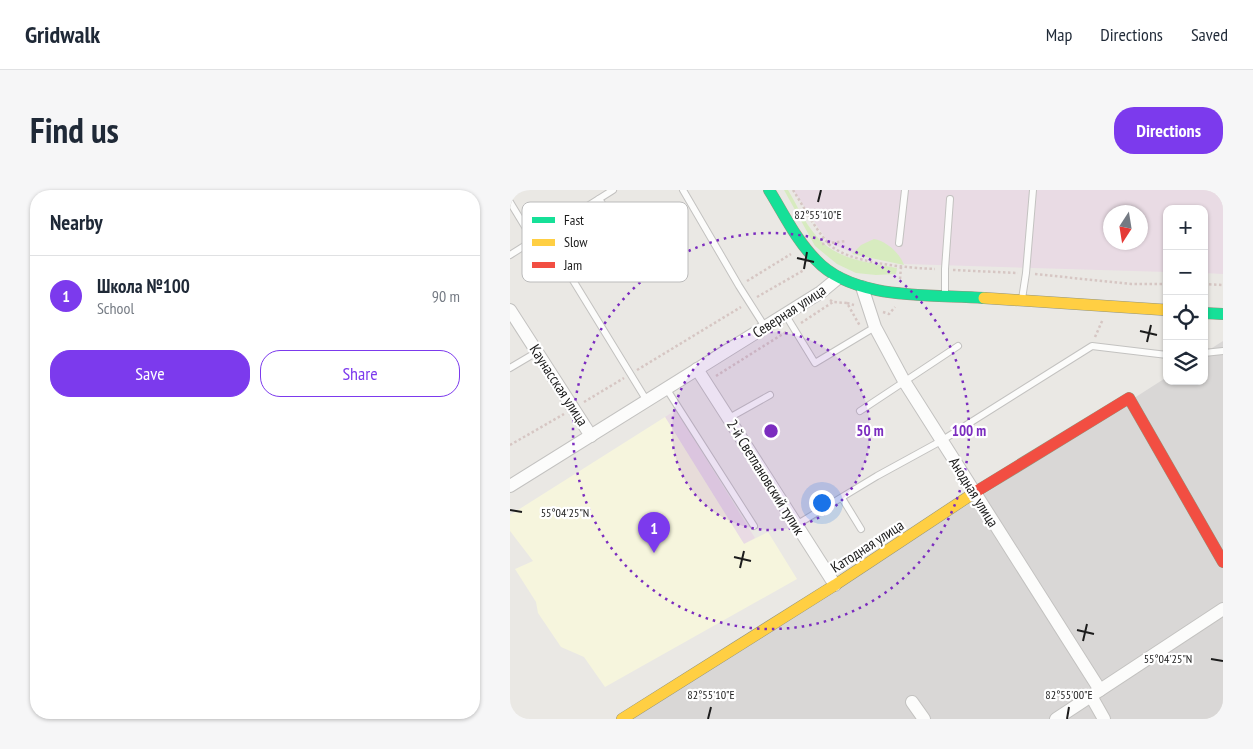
<!DOCTYPE html>
<html lang="en">
<head>
<meta charset="utf-8">
<style>
	:root { --surface:#fff; --page:#f6f6f7; --text:#1f2937; --muted:#747a83; --line:#e0e1e3; --accent:#7c3aed }
	body { margin:0; font-family:"PT Sans Narrow",sans-serif; background:var(--page); color:var(--text) }
	.controls { position:absolute; right:15px; top:15px; display:grid; overflow:hidden; border-radius:10px; box-shadow:0 1px 4px #0004 }
	.controls button { width:45px; height:45px; display:grid; place-items:center; padding:0; border:0; border-bottom:1px solid var(--line); background:var(--surface); color:var(--text); font:25px sans-serif }
	.compass { position:absolute; left:593px; top:15px; width:45px; height:45px; border-radius:50%; background:var(--surface); box-shadow:0 1px 4px #0004; rotate:192deg }
	.you { position:absolute; left:311px; top:312px; width:18px; height:18px; margin:-12px; border:4px solid #fff; border-radius:50%; background:#1a73e8; box-shadow:0 0 0 8px #1a73e833 }
	.badge { display:grid; place-items:center; width:32px; height:32px; border-radius:50%; background:var(--accent); color:#fff; font-size:16px; font-weight:700 }
	.pin { position:absolute; translate:-50% -41px; filter:drop-shadow(0 1px 2px #0008) }
	.pin::after { content:''; position:absolute; top:26px; width:18px; height:15px; background:inherit; clip-path:polygon(0 0,100% 0,50% 100%) }
	.list { margin:0; padding:0; list-style:none }
	h2 { display:flex; justify-content:space-between; align-items:center; height:65px; margin:0; padding:0 20px; font-size:21px }
	h2 small { font-size:16px; font-weight:400; color:var(--muted) }
	.list li { display:grid; grid-template-columns:32px 1fr auto; gap:15px; align-items:center; box-sizing:border-box; height:80px; padding:0 20px; border-top:1px solid var(--line) }
	.list b { display:block; font-size:19px; white-space:nowrap }
	.list p { margin:0; font-size:16px; white-space:nowrap; color:var(--muted) }
	.list em { font-size:16px; font-style:normal; color:var(--muted) }
	.actions { display:flex; gap:10px; padding:15px 20px }
	.actions a { flex:1; padding:11px 0; border:1px solid var(--accent); border-radius:20px; text-align:center; font-size:18px; color:var(--accent) }
	.actions .main { background:var(--accent); color:#fff }
	.icon { flex:none; width:28px; height:28px; fill:none; stroke:currentColor; stroke-width:2; stroke-linecap:round; stroke-linejoin:round }
	.map { position:relative; flex:none; width:713px; height:529px; overflow:hidden; border-radius:20px }
	header { display:flex; align-items:center; gap:30px; box-sizing:border-box; height:70px; padding:0 25px; background:var(--surface); border-bottom:1px solid var(--line) }
	header strong { font-size:24px }
	nav { display:flex; gap:28px; margin-inline-start:auto; font-size:18px }
	.intro { display:flex; align-items:center; justify-content:space-between; box-sizing:border-box; height:120px; padding:0 30px }
	h1 { margin:0; font-size:35px }
	.button { padding:12px 22px; border-radius:20px; background:var(--accent); color:#fff; font-size:18px; font-weight:700 }
	main { display:flex; gap:30px; padding:0 30px }
	aside { flex:1; background:var(--surface); border-radius:20px; box-shadow:0 1px 4px #0004 }
	.map>svg:first-child { display:block }
	.residential { fill:#d9d7d6 }
	.industrial { fill:#e9dbe4; fill-rule:evenodd }
	.education { fill:#f6f5dd }
	.grass { fill:#d7ebbf }
	.lines { fill:none; stroke-linecap:round; stroke-linejoin:round }
	.lane-casing { stroke:#c3c2c0; stroke-width:8 }
	.street-casing { stroke:#c3c2c0; stroke-width:14 }
	.fast-casing { stroke:#93947c; stroke-width:12 }
	.slow-casing { stroke:#93947c; stroke-width:12 }
	.jam-casing { stroke:#93947c; stroke-width:12 }
	.path { stroke:#d6c6c3; stroke-width:2.5; stroke-dasharray:2.5 2.5; stroke-linecap:butt }
	.lane { stroke:#fcfcfb; stroke-width:6 }
	.street { stroke:#fcfcfb; stroke-width:12 }
	.fast { stroke:#16e098; stroke-width:11 }
	.slow { stroke:#ffcf43; stroke-width:11 }
	.jam { stroke:#f24e42; stroke-width:11 }
	.ticks { fill:none; stroke:#1c1c1c; stroke-width:2 }
	.ring { fill:none; stroke:#7b2cbf; stroke-width:2.5; stroke-dasharray:2.5 5 }
	.labels { text-anchor:middle; dominant-baseline:central; stroke-width:4.5; stroke-linejoin:round; paint-order:stroke }
	.street-label { font-size:15px; fill:#1c1c1c; stroke:#fff }
	.key { fill:#fff; stroke:#bbb; stroke-width:1 }
	.key-label { font-size:14px; fill:#1c1c1c }
	.ticks-label { font-size:12px; text-anchor:middle; fill:#1c1c1c; stroke:#fff; stroke-width:4.5; stroke-linejoin:round; paint-order:stroke }
	.centre { fill:#7b2cbf; stroke:#fff; stroke-width:2.5 }
	.ring-label { font-size:15px; text-anchor:middle; font-weight:bold; fill:#7b2cbf; stroke:#fff; stroke-width:4.5; stroke-linejoin:round; paint-order:stroke }
</style>
</head>
<body>
<header>
<strong>Gridwalk</strong>
<nav><a>Map</a><a>Directions</a><a>Saved</a></nav>
</header>
<div class="intro"><h1>Find us</h1><a class="button">Directions</a></div>
<main>
<aside>
<h2>Nearby<small></small></h2>
<ul class="list">
<li><span class="badge">1</span><div><b>Школа №100</b><p>School</p></div><em>90 m</em></li>
</ul>
<div class="actions"><a class="main">Save</a><a>Share</a></div>
</aside>
<div class="map">
<svg width="713" height="529" viewBox="0 0 713 529">
	<rect width="100%" height="100%" fill="#eae8e4"/>
	<path class="residential" d="M713,151v378h-590l534,-342v4h37v-28z"/>
	<g class="industrial">
		<path d="M283,0h430v84l-19,-1v-64h-37v63l-262,-8 -55,-12 -22,-10zM600,22h30v30h-30z"/>
		<path d="M166,220l79,128 -11,6 -79,-127z"/>
	</g>
	<path class="education" d="M155,227l79,127 24,-12 29,47 -192,108 -21,-30 -23,-10 -23,-34 -2,-11 -21,-33 18,-8 -23,-30v-16z"/>
	<g class="grass">
		<path d="M274,0h4c10,17 19,38 34,52 19,18 49,21 75,26l-1,6 -20,1 -20,-2 -19,-9 -22,-18z"/>
		<path d="M364,49c12,2 26,14 30,26l-52,-11 9,-9z"/>
	</g>
	<g class="lines">
		<g class="lane-casing">
			<g id="lane">
				<path d="M173,0l56,96 26,41"/>
				<path d="M89,9l37,55"/>
				<path d="M0,12l23,38"/>
				<path d="M34,43l103,168"/>
				<path d="M389,53l6,-53"/>
				<path d="M0,65l103,-65"/>
				<path d="M435,104v-25l5,-70"/>
				<path d="M512,109l4,-26 7,-83"/>
				<path d="M275,124l30,49 60,-36"/>
				<path d="M694,163l19,-2"/>
				<path d="M0,178l27,-16"/>
				<path d="M156,198l88,138"/>
				<path d="M350,221l98,-65"/>
				<path d="M219,228l41,-23"/>
				<path d="M332,308l19,31"/>
				<path d="M286,335l81,-49 64,-35 151,-95 75,9"/>
			</g>
		</g>
		<g class="street-casing">
			<g id="street">
				<path d="M352,97l13,40 29,54 196,309"/>
				<path d="M0,120l81,126"/>
				<path d="M187,179l138,216"/>
				<path d="M0,296l311,-194 17,-14"/>
				<path d="M581,506l13,23"/>
				<path d="M402,512l12,17"/>
				<path d="M546,529l167,-110"/>
			</g>
		</g>
		<g class="fast-casing">
			<g id="fast">
				<path d="M259,0c15,24 27,50 47,70 38,41 116,34 168,38"/>
				<path d="M694,123l19,1"/>
			</g>
		</g>
		<g class="slow-casing">
			<g id="slow">
				<path d="M474,108l183,12"/>
				<path d="M112,529l213,-134 142,-94"/>
			</g>
		</g>
		<g class="jam-casing">
			<path id="jam" d="M467,301l152,-93 94,164"/>
		</g>
		<g class="path">
			<path d="M283,0c11,17 21,37 34,52 17,21 82,26 108,27"/>
			<path d="M312,54l24,-3"/>
			<path d="M443,80l65,3"/>
			<path d="M525,84l96,10h36"/>
			<path d="M390,89l1,-12"/>
			<path d="M237,91l44,-27"/>
			<path d="M694,94l19,1"/>
			<path d="M247,107l47,-27"/>
			<path d="M320,110l3,2 14,1 13,23"/>
			<path d="M337,113l7,2"/>
			<path d="M373,122l6,2 6,-7"/>
			<path d="M291,133l32,-21"/>
			<path d="M585,147l8,-18"/>
			<path d="M127,180l104,-63"/>
			<path d="M206,186l70,-44"/>
			<path d="M74,212l40,-24"/>
			<path d="M0,255l54,-31"/>
		</g>
		<use href="#lane" class="lane"/>
		<use href="#street" class="street"/>
		<use href="#fast" class="fast"/>
		<use href="#slow" class="slow"/>
		<use href="#jam" class="jam"/>
	</g>
	<path class="ticks" d="M308,12l3,-12M287,68l17,4M294,79l3,-17M630,141l17,4M637,152l4,-17M0,320l12,2M224,367l17,4M230,378l4,-17M567,440l17,4M573,451l4,-17M701,469l12,2M198,529l3,-12M557,529l2,-12"/>
	<circle cx="261" cy="241" r="99" fill="#7b2cbf" fill-opacity=".12"/>
	<g class="ring">
		<circle cx="261" cy="241" r="99"/>
		<circle cx="261" cy="241" r="198"/>
	</g>
	<g class="labels">
		<g class="street-label">
			<text transform="translate(279 121) rotate(-33)">Северная улица</text>
			<text transform="translate(49 195) rotate(57)">Каунасская улица</text>
			<text transform="translate(256 287) rotate(58)">2-й Светлановский тупик</text>
			<text transform="translate(464 302) rotate(58)">Анодная улица</text>
			<text transform="translate(357 356) rotate(-33)">Катодная улица</text>
		</g>
	</g>
	<rect x="12" y="12" width="166" height="80" rx="8" class="key"/>
	<rect x="22" y="27" width="23" height="6" fill="#16e098"/>
	<rect x="22" y="49" width="23" height="7" fill="#ffcf43"/>
	<rect x="22" y="72" width="23" height="6" fill="#f24e42"/>
	<g class="key-label">
		<text x="54" y="35">Fast</text>
		<text x="54" y="57">Slow</text>
		<text x="54" y="80">Jam</text>
	</g>
	<g class="ticks-label">
		<text x="308" y="29">82°55'10"E</text>
		<text x="55" y="327">55°04'25"N</text>
		<text x="658" y="473">55°04'25"N</text>
		<text x="201" y="509">82°55'10"E</text>
		<text x="559" y="509">82°55'00"E</text>
	</g>
	<circle cx="261" cy="241" r="8" class="centre"/>
	<g class="ring-label">
		<text x="360" y="246">50 m</text>
		<text x="459" y="246">100 m</text>
	</g>
</svg>
<div class="controls">
<button>+</button>
<button>−</button>
<button><svg class="icon" aria-label="locate" viewBox="0 0 24 24"><circle cx="12" cy="12" r="6"/><path d="M12 2v4M12 18v4M2 12h4M18 12h4"/></svg></button>
<button><svg class="icon" aria-label="layers" viewBox="0 0 24 24"><path d="M12 4l9 5-9 5-9-5zM3 14l9 5 9-5"/></svg></button>
</div>
<svg class="compass" viewBox="-18 -18 36 36"><path d="M0-13l5 13h-10z" fill="#e53935"/><path d="M0 13l5-13h-10z" fill="#747a83"/></svg>
<div class="you"></div>
<div class="pin badge" style="left:144px;top:363px">1</div>
</div>
</main>
</body>
</html>
